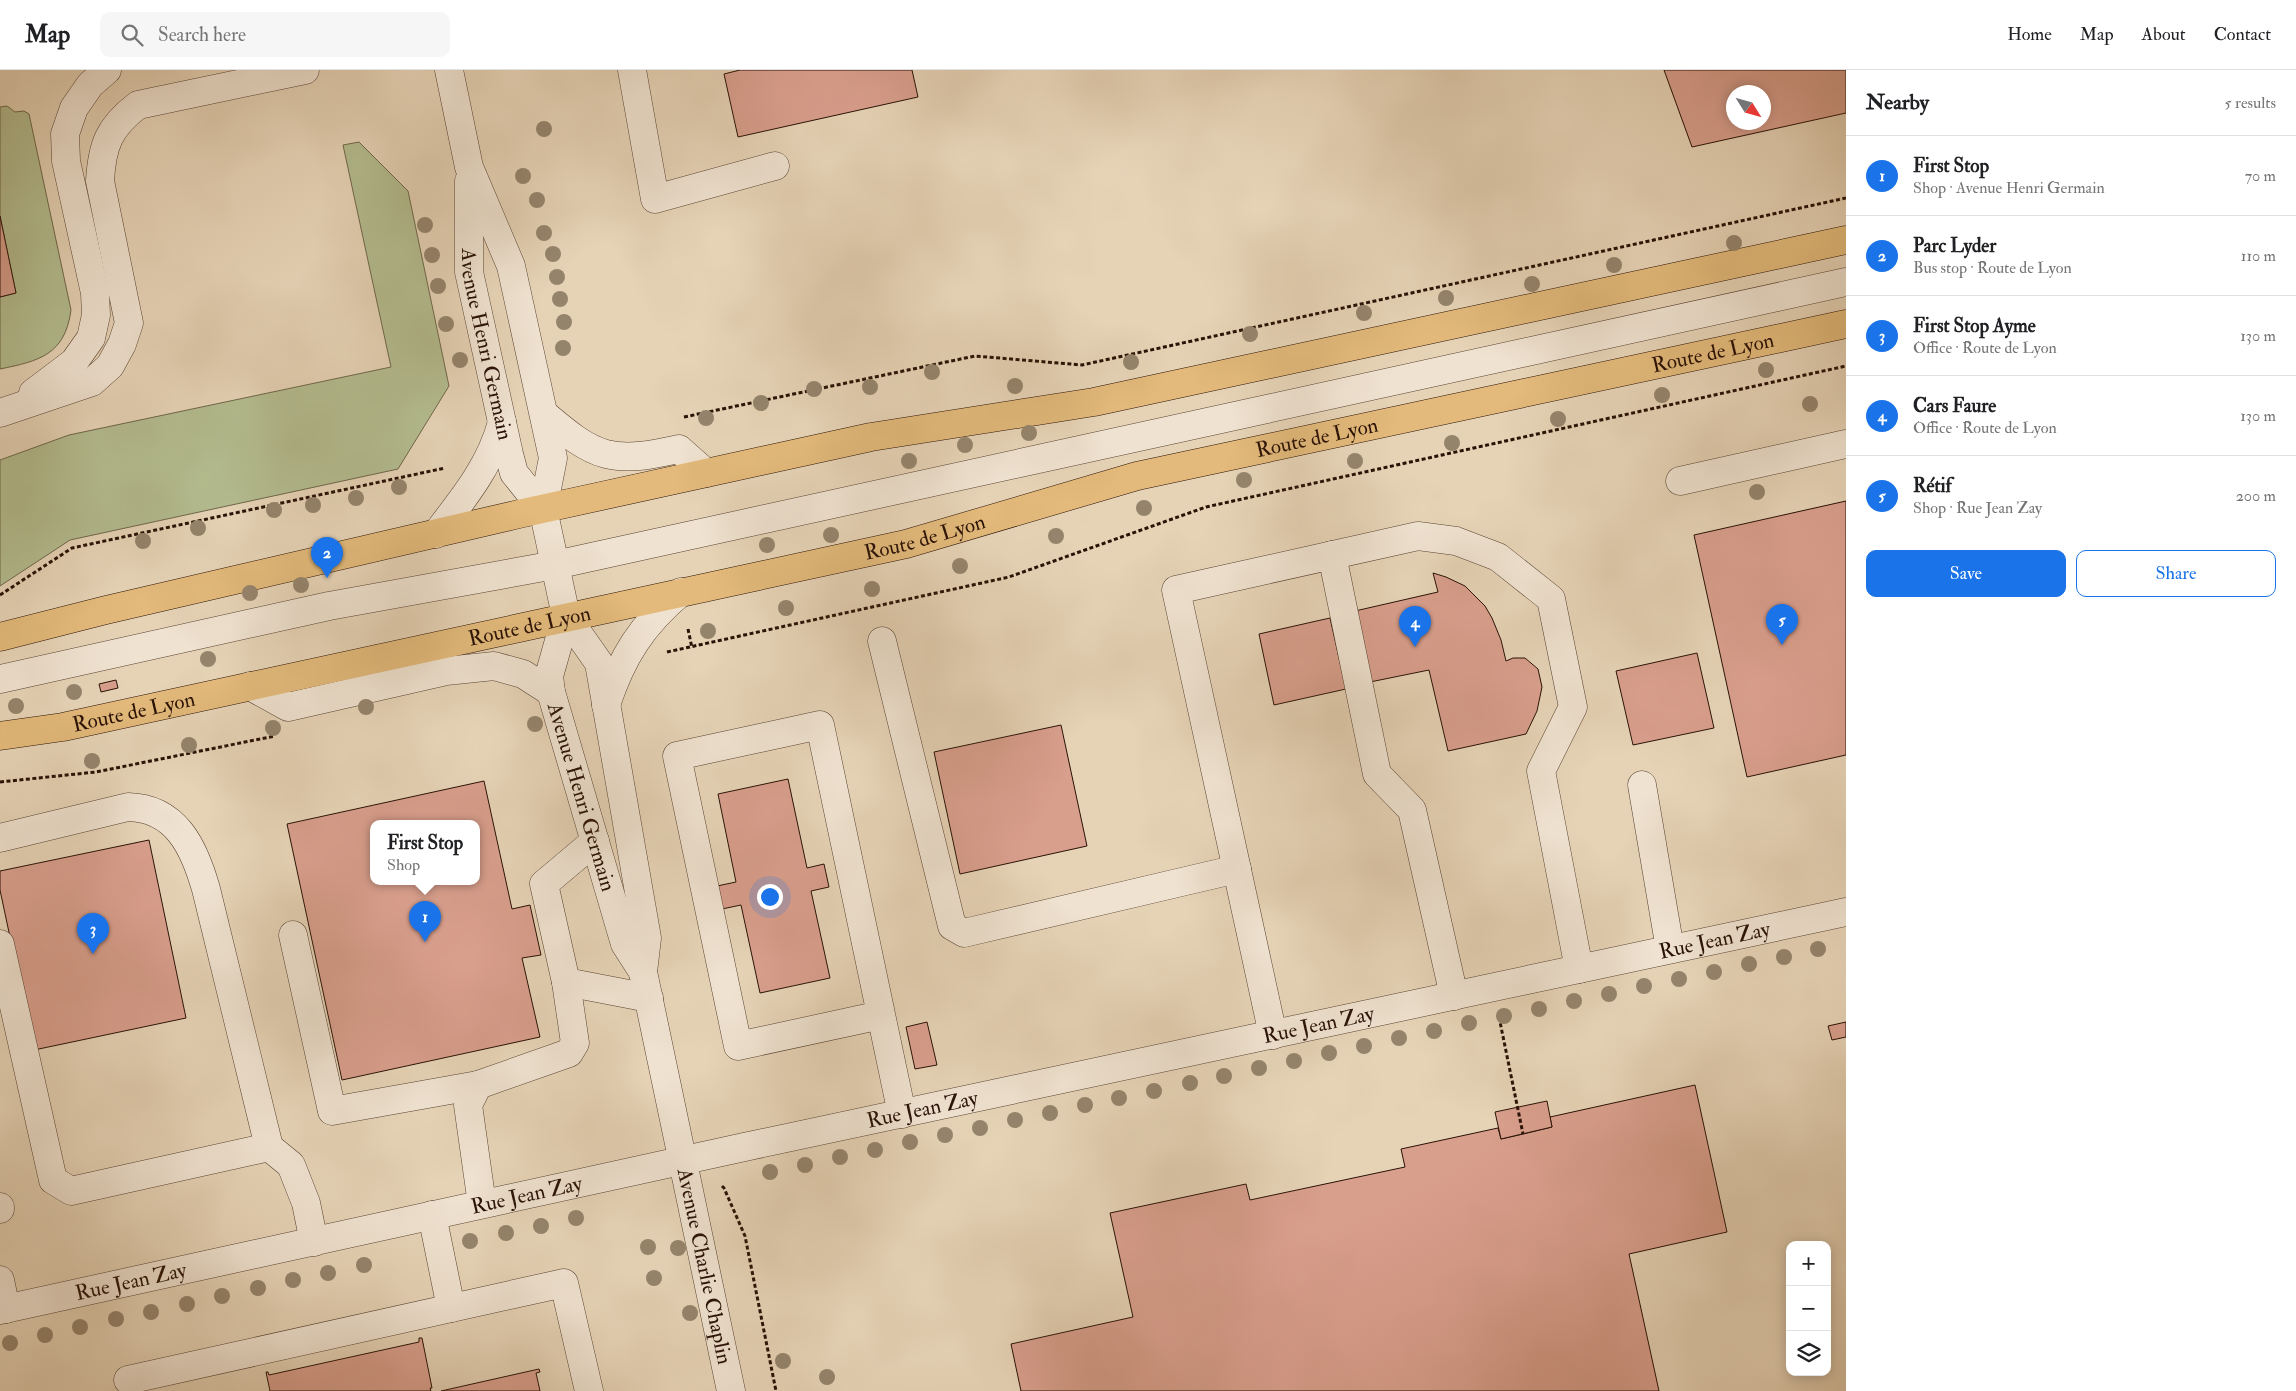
<!DOCTYPE html>
<html lang="en">
<head>
<meta charset="utf-8">
<style>
	:root { --surface:#fff; --page:#f6f6f6; --text:#202124; --muted:#757577; --line:#e0e0e0; --accent:#1a73e8 }
	body { margin:0; font-family:"IM FELL Double Pica",serif; background:var(--page); color:var(--text) }
	.controls { position:absolute; right:15px; bottom:15px; display:grid; overflow:hidden; border-radius:10px; box-shadow:0 2px 12px #0003 }
	.controls button { width:45px; height:45px; display:grid; place-items:center; padding:0; border:0; border-bottom:1px solid var(--line); background:var(--surface); color:var(--text); font:25px sans-serif }
	.compass { position:absolute; left:1726px; top:15px; width:45px; height:45px; border-radius:50%; background:var(--surface); box-shadow:0 2px 12px #0003; rotate:127deg }
	.you { position:absolute; left:769px; top:826px; width:18px; height:18px; margin:-12px; border:4px solid #fff; border-radius:50%; background:#1a73e8; box-shadow:0 0 0 8px #1a73e833 }
	.badge { display:grid; place-items:center; width:32px; height:32px; border-radius:50%; background:var(--accent); color:#fff; font-size:16px; font-weight:700 }
	.pin { position:absolute; translate:-50% -41px; filter:drop-shadow(0 1px 2px #0008) }
	.pin::after { content:''; position:absolute; top:26px; width:18px; height:15px; background:inherit; clip-path:polygon(0 0,100% 0,50% 100%) }
	.popup { position:absolute; left:370px; top:750px; width:110px; height:65px; box-sizing:border-box; display:grid; place-content:center; border-radius:10px; background:var(--surface); filter:drop-shadow(0 1px 4px #0005); font-size:16px; white-space:nowrap; color:var(--muted) }
	.popup b { font-size:19px; color:var(--text) }
	.popup::after { content:''; position:absolute; left:50%; top:100%; margin-left:-10px; border:10px solid transparent; border-top-color:var(--surface) }
	.list { margin:0; padding:0; list-style:none }
	h2 { display:flex; justify-content:space-between; align-items:center; height:65px; margin:0; padding:0 20px; font-size:21px }
	h2 small { font-size:16px; font-weight:400; color:var(--muted) }
	.list li { display:grid; grid-template-columns:32px 1fr auto; gap:15px; align-items:center; box-sizing:border-box; height:80px; padding:0 20px; border-top:1px solid var(--line) }
	.list b { display:block; font-size:19px; white-space:nowrap }
	.list p { margin:0; font-size:16px; white-space:nowrap; color:var(--muted) }
	.list em { font-size:16px; font-style:normal; color:var(--muted) }
	.actions { display:flex; gap:10px; padding:15px 20px }
	.actions a { flex:1; padding:11px 0; border:1px solid var(--accent); border-radius:10px; text-align:center; font-size:18px; color:var(--accent) }
	.actions .main { background:var(--accent); color:#fff }
	.icon { flex:none; width:28px; height:28px; fill:none; stroke:currentColor; stroke-width:2; stroke-linecap:round; stroke-linejoin:round }
	.map { position:relative; flex:none; width:1846px; height:1321px; overflow:hidden }
	header { display:flex; align-items:center; gap:30px; box-sizing:border-box; height:70px; padding:0 25px; background:var(--surface); border-bottom:1px solid var(--line) }
	header strong { font-size:24px }
	nav { display:flex; gap:28px; margin-inline-start:auto; font-size:18px }
	.search { width:350px; height:45px; background:var(--page); display:flex; align-items:center; gap:12px; box-sizing:border-box; padding:0 18px; border-radius:10px; color:var(--muted); font-size:19px }
	main { display:flex }
	aside { flex:1; background:var(--surface) }
	.map>svg:first-child { display:block }
	.grass { fill:#b3bc8f; stroke:#6e664a }
	.building { fill:#d99f8d; stroke:#291106; fill-rule:evenodd }
	.lines { fill:none; stroke-linecap:round; stroke-linejoin:round }
	.minor-casing { stroke:#584232; stroke-width:29 }
	.major-casing { stroke:#291106; stroke-width:29 }
	.path { stroke:#291106; stroke-width:3; stroke-dasharray:4 2.5; stroke-linecap:butt }
	.minor { stroke:#efe2d0; stroke-width:28 }
	.major { stroke:#e3ba7b; stroke-width:28 }
	.tree { fill:#95846c }
	.labels { text-anchor:middle; dominant-baseline:central; stroke-width:4; stroke-linejoin:round; paint-order:stroke }
	.street-label { font-size:21px; fill:#291106; stroke:#efe2d0 }
</style>
</head>
<body>
<header>
<strong>Map</strong>
<div class="search"><svg class="icon" aria-label="search" viewBox="0 0 24 24"><circle cx="10" cy="10" r="6"/><path d="M15 15l6 6"/></svg>Search here</div>
<nav><a>Home</a><a>Map</a><a>About</a><a>Contact</a></nav>
</header>
<main>
<div class="map">
<svg width="1846" height="1321" viewBox="0 0 1846 1321">
	<rect width="100%" height="100%" fill="#e6d3b6"/>
	<filter id="stains"><feTurbulence type="fractalNoise" baseFrequency=".004" numOctaves="4"/><feColorMatrix values="0 0 0 0 .2 0 0 0 0 .09 0 0 0 0 .02 0 0 0 .5 -.17"/></filter>
	<radialGradient id="worn" r=".72"><stop offset=".6" stop-color="#630" stop-opacity="0"/><stop offset="1" stop-color="#630" stop-opacity=".3"/></radialGradient>
	<g class="grass">
		<path d="M7,36l8,6 9,-1 5,3 42,196c-6,45 -32,51 -71,59v-72l16,-4 -16,-77v-109z"/>
		<path d="M359,72l49,49 41,195 -51,83 -328,71 -70,46v-126l69,-25 322,-68 -48,-222z"/>
	</g>
	<g class="building">
		<path d="M740,0h172l6,27 -180,40 -14,-63z"/>
		<path d="M1664,0h182v43l-154,34zM1734,22h30v30h-30z"/>
		<path d="M0,146l16,77 -16,4z"/>
		<path d="M1846,431v254l-99,22 -53,-242z"/>
		<path d="M1433,503l13,4 19,9 20,20 7,12 9,22 5,21 7,-3h12l13,11 4,18 -5,24 -11,23 -78,17 -19,-81 -59,12 -15,-71 83,-19z"/>
		<path d="M1330,548l16,71 -72,16 -15,-71z"/>
		<path d="M1697,583l17,75 -81,17 -17,-74z"/>
		<path d="M116,610l2,8 -17,4 -2,-8z"/>
		<path d="M1061,655l26,121 -127,28 -26,-122z"/>
		<path d="M788,709l19,89 17,-4 5,23 -18,4 19,87 -70,15 -19,-88 -19,4 -5,-23 19,-4 -18,-88z"/>
		<path d="M484,711l28,128 18,-4 11,50 -19,3 18,79 -198,43 -55,-256zM374,753h102v58h-102z"/>
		<path d="M149,770l37,178 -152,32 -34,-160v-19z"/>
		<path d="M927,952l10,43 -22,4 -9,-42z"/>
		<path d="M1846,952v15l-14,3 -4,-14z"/>
		<path d="M1695,1015l32,147 -98,22 30,137h-638l-10,-47 122,-27 -23,-104 136,-29 4,16 155,-33 -4,-18 97,-21 3,11 22,-5 29,-7 -2,-10z"/>
		<path d="M1547,1031l5,26 -51,12 -6,-27z"/>
		<path d="M419,1268h3l10,50h-2l1,3h-161l-4,-19h2l1,3 150,-33z"/>
		<path d="M539,1299l1,3 -4,1 4,18h-99z"/>
	</g>
	<g class="lines">
		<g class="minor-casing">
			<g id="minor">
				<path id="s1" d="M449,0l20,97 42,99 42,192 -10,51 23,107 33,47 48,275 -4,34 88,419"/>
				<path d="M632,0l23,129 120,-33"/>
				<path id="s2" d="M469,111v91l40,182 5,19 29,36"/>
				<path d="M33,323l41,-31 17,-24 5,-23 -1,-22 -29,-132 -1,-27 9,-26 16,-23 17,-15"/>
				<path d="M0,343l92,-31 18,-16 12,-22 7,-21 -29,-142c2,-36 9,-54 38,-76l167,-35"/>
				<path d="M544,344c18,15 39,34 62,40 24,6 50,0 73,-5l27,24"/>
				<path d="M1680,411l166,-37"/>
				<path d="M436,464c27,-35 55,-69 66,-112"/>
				<path d="M1332,485l45,219 35,36 42,186"/>
				<path id="s3" d="M566,546l-17,60 2,16 74,252 18,28"/>
				<path d="M882,571l70,285 12,7 273,-64"/>
				<path d="M0,609l329,-73 226,-41 1291,-283"/>
				<path d="M250,616l38,21 158,-36 48,-5 29,8 28,18"/>
				<path d="M606,635c16,-49 36,-80 75,-113"/>
				<path d="M1642,715l28,164"/>
				<path d="M0,768l128,-31c48,1 66,40 78,82l63,258 22,18 15,38 8,39"/>
				<path d="M293,865l39,176 146,-26"/>
				<path d="M0,874l53,236 18,11 198,-44"/>
				<path d="M566,912l83,16"/>
				<path d="M881,945l-143,31 -61,-290 143,-31 82,389"/>
				<path d="M1273,965l-97,-445 242,-54 38,5 42,16 53,42 22,108 -32,64 38,198"/>
				<path d="M482,1134l-14,-99 10,-20 91,-32 6,-10 -9,-61 -22,-98 51,-43"/>
				<path d="M0,1137v2"/>
				<path d="M432,1145l19,93"/>
				<path d="M0,1210l6,29"/>
				<path id="s4" d="M0,1240l749,-164 1097,-234"/>
				<path d="M128,1310l436,-97 25,108"/>
			</g>
		</g>
		<g class="major-casing">
			<g id="major">
				<path d="M0,567l106,-27 413,-96 352,-77 223,-35 752,-162"/>
				<path id="s5" d="M0,666l63,-9 843,-183 231,-68 709,-152"/>
			</g>
		</g>
		<g class="path">
			<path d="M684,347l291,-61 107,9 764,-167"/>
			<path d="M0,525l72,-47 373,-80"/>
			<path d="M688,559l4,19"/>
			<path d="M667,582l342,-75 197,-70 640,-141"/>
			<path d="M0,712l96,-10 179,-36"/>
			<path d="M1499,947l24,117"/>
			<path d="M722,1116l2,2 21,48 31,155"/>
		</g>
		<use href="#minor" class="minor"/>
		<use href="#major" class="major"/>
	</g>
	<g class="tree">
		<circle cx="544" cy="59" r="8"/>
		<circle cx="523" cy="106" r="8"/>
		<circle cx="537" cy="130" r="8"/>
		<circle cx="425" cy="155" r="8"/>
		<circle cx="544" cy="163" r="8"/>
		<circle cx="1734" cy="173" r="8"/>
		<circle cx="553" cy="184" r="8"/>
		<circle cx="432" cy="185" r="8"/>
		<circle cx="1614" cy="195" r="8"/>
		<circle cx="557" cy="207" r="8"/>
		<circle cx="1532" cy="214" r="8"/>
		<circle cx="438" cy="216" r="8"/>
		<circle cx="1446" cy="228" r="8"/>
		<circle cx="560" cy="229" r="8"/>
		<circle cx="1364" cy="243" r="8"/>
		<circle cx="564" cy="252" r="8"/>
		<circle cx="446" cy="254" r="8"/>
		<circle cx="1250" cy="264" r="8"/>
		<circle cx="563" cy="278" r="8"/>
		<circle cx="460" cy="290" r="8"/>
		<circle cx="1131" cy="292" r="8"/>
		<circle cx="1766" cy="300" r="8"/>
		<circle cx="932" cy="302" r="8"/>
		<circle cx="1015" cy="316" r="8"/>
		<circle cx="870" cy="317" r="8"/>
		<circle cx="814" cy="319" r="8"/>
		<circle cx="1662" cy="325" r="8"/>
		<circle cx="761" cy="333" r="8"/>
		<circle cx="1810" cy="334" r="8"/>
		<circle cx="706" cy="348" r="8"/>
		<circle cx="1558" cy="349" r="8"/>
		<circle cx="1029" cy="363" r="8"/>
		<circle cx="1452" cy="373" r="8"/>
		<circle cx="965" cy="375" r="8"/>
		<circle cx="909" cy="391" r="8"/>
		<circle cx="1355" cy="391" r="8"/>
		<circle cx="1244" cy="410" r="8"/>
		<circle cx="399" cy="417" r="8"/>
		<circle cx="1757" cy="422" r="8"/>
		<circle cx="356" cy="428" r="8"/>
		<circle cx="313" cy="435" r="8"/>
		<circle cx="1144" cy="438" r="8"/>
		<circle cx="274" cy="440" r="8"/>
		<circle cx="198" cy="458" r="8"/>
		<circle cx="831" cy="465" r="8"/>
		<circle cx="1056" cy="466" r="8"/>
		<circle cx="143" cy="471" r="8"/>
		<circle cx="767" cy="475" r="8"/>
		<circle cx="960" cy="496" r="8"/>
		<circle cx="301" cy="515" r="8"/>
		<circle cx="872" cy="519" r="8"/>
		<circle cx="250" cy="523" r="8"/>
		<circle cx="786" cy="538" r="8"/>
		<circle cx="708" cy="561" r="8"/>
		<circle cx="208" cy="589" r="8"/>
		<circle cx="74" cy="622" r="8"/>
		<circle cx="16" cy="636" r="8"/>
		<circle cx="366" cy="637" r="8"/>
		<circle cx="535" cy="654" r="8"/>
		<circle cx="273" cy="658" r="8"/>
		<circle cx="189" cy="675" r="8"/>
		<circle cx="92" cy="691" r="8"/>
		<circle cx="1818" cy="879" r="8"/>
		<circle cx="1784" cy="887" r="8"/>
		<circle cx="1749" cy="894" r="8"/>
		<circle cx="1714" cy="902" r="8"/>
		<circle cx="1679" cy="909" r="8"/>
		<circle cx="1644" cy="916" r="8"/>
		<circle cx="1609" cy="924" r="8"/>
		<circle cx="1574" cy="931" r="8"/>
		<circle cx="1539" cy="939" r="8"/>
		<circle cx="1504" cy="946" r="8"/>
		<circle cx="1469" cy="953" r="8"/>
		<circle cx="1434" cy="961" r="8"/>
		<circle cx="1399" cy="968" r="8"/>
		<circle cx="1364" cy="976" r="8"/>
		<circle cx="1329" cy="983" r="8"/>
		<circle cx="1294" cy="991" r="8"/>
		<circle cx="1259" cy="998" r="8"/>
		<circle cx="1224" cy="1006" r="8"/>
		<circle cx="1190" cy="1013" r="8"/>
		<circle cx="1154" cy="1021" r="8"/>
		<circle cx="1119" cy="1028" r="8"/>
		<circle cx="1085" cy="1035" r="8"/>
		<circle cx="1050" cy="1043" r="8"/>
		<circle cx="1015" cy="1050" r="8"/>
		<circle cx="980" cy="1058" r="8"/>
		<circle cx="945" cy="1065" r="8"/>
		<circle cx="910" cy="1072" r="8"/>
		<circle cx="875" cy="1080" r="8"/>
		<circle cx="840" cy="1087" r="8"/>
		<circle cx="805" cy="1095" r="8"/>
		<circle cx="770" cy="1102" r="8"/>
		<circle cx="576" cy="1148" r="8"/>
		<circle cx="541" cy="1156" r="8"/>
		<circle cx="506" cy="1163" r="8"/>
		<circle cx="470" cy="1171" r="8"/>
		<circle cx="648" cy="1177" r="8"/>
		<circle cx="678" cy="1178" r="8"/>
		<circle cx="364" cy="1195" r="8"/>
		<circle cx="328" cy="1203" r="8"/>
		<circle cx="654" cy="1208" r="8"/>
		<circle cx="293" cy="1210" r="8"/>
		<circle cx="258" cy="1218" r="8"/>
		<circle cx="222" cy="1226" r="8"/>
		<circle cx="187" cy="1234" r="8"/>
		<circle cx="151" cy="1242" r="8"/>
		<circle cx="690" cy="1243" r="8"/>
		<circle cx="116" cy="1249" r="8"/>
		<circle cx="80" cy="1257" r="8"/>
		<circle cx="45" cy="1265" r="8"/>
		<circle cx="10" cy="1273" r="8"/>
		<circle cx="783" cy="1291" r="8"/>
		<circle cx="827" cy="1307" r="8"/>
	</g>
	<g class="labels">
		<g class="street-label">
			<text stroke="none"><textPath href="#s2" startOffset="165">Avenue Henri Germain</textPath></text>
			<text stroke="none"><textPath href="#s5" startOffset="1756">Route de Lyon</textPath></text>
			<text stroke="none"><textPath href="#s5" startOffset="1351">Route de Lyon</textPath></text>
			<text stroke="none"><textPath href="#s5" startOffset="946">Route de Lyon</textPath></text>
			<text stroke="none"><textPath href="#s5" startOffset="541">Route de Lyon</textPath></text>
			<text stroke="none"><textPath href="#s5" startOffset="136">Route de Lyon</textPath></text>
			<text stroke="none"><textPath href="#s3" startOffset="188">Avenue Henri Germain</textPath></text>
			<text stroke="none"><textPath href="#s4" startOffset="1754">Rue Jean Zay</textPath></text>
			<text stroke="none"><textPath href="#s4" startOffset="1349">Rue Jean Zay</textPath></text>
			<text stroke="none"><textPath href="#s4" startOffset="944">Rue Jean Zay</textPath></text>
			<text stroke="none"><textPath href="#s4" startOffset="539">Rue Jean Zay</textPath></text>
			<text stroke="none"><textPath href="#s1" startOffset="1236">Avenue Charlie Chaplin</textPath></text>
			<text stroke="none"><textPath href="#s4" startOffset="134">Rue Jean Zay</textPath></text>
		</g>
	</g>
	<rect width="100%" height="100%" filter="url(#stains)"/>
	<rect width="100%" height="100%" fill="url(#worn)"/>
</svg>
<div class="controls">
<button>+</button>
<button>−</button>
<button><svg class="icon" aria-label="layers" viewBox="0 0 24 24"><path d="M12 4l9 5-9 5-9-5zM3 14l9 5 9-5"/></svg></button>
</div>
<svg class="compass" viewBox="-18 -18 36 36"><path d="M0-13l5 13h-10z" fill="#e53935"/><path d="M0 13l5-13h-10z" fill="#757577"/></svg>
<div class="you"></div>
<div class="pin badge" style="left:425px;top:872px">1</div>
<div class="popup"><b>First Stop</b>Shop</div>
<div class="pin badge" style="left:327px;top:508px">2</div>
<div class="pin badge" style="left:93px;top:884px">3</div>
<div class="pin badge" style="left:1415px;top:577px">4</div>
<div class="pin badge" style="left:1782px;top:575px">5</div>
</div>
<aside>
<h2>Nearby<small>5 results</small></h2>
<ul class="list">
<li><span class="badge">1</span><div><b>First Stop</b><p>Shop · Avenue Henri Germain</p></div><em>70 m</em></li>
<li><span class="badge">2</span><div><b>Parc Lyder</b><p>Bus stop · Route de Lyon</p></div><em>110 m</em></li>
<li><span class="badge">3</span><div><b>First Stop Ayme</b><p>Office · Route de Lyon</p></div><em>130 m</em></li>
<li><span class="badge">4</span><div><b>Cars Faure</b><p>Office · Route de Lyon</p></div><em>130 m</em></li>
<li><span class="badge">5</span><div><b>Rétif</b><p>Shop · Rue Jean Zay</p></div><em>200 m</em></li>
</ul>
<div class="actions"><a class="main">Save</a><a>Share</a></div>
</aside>
</main>
</body>
</html>
